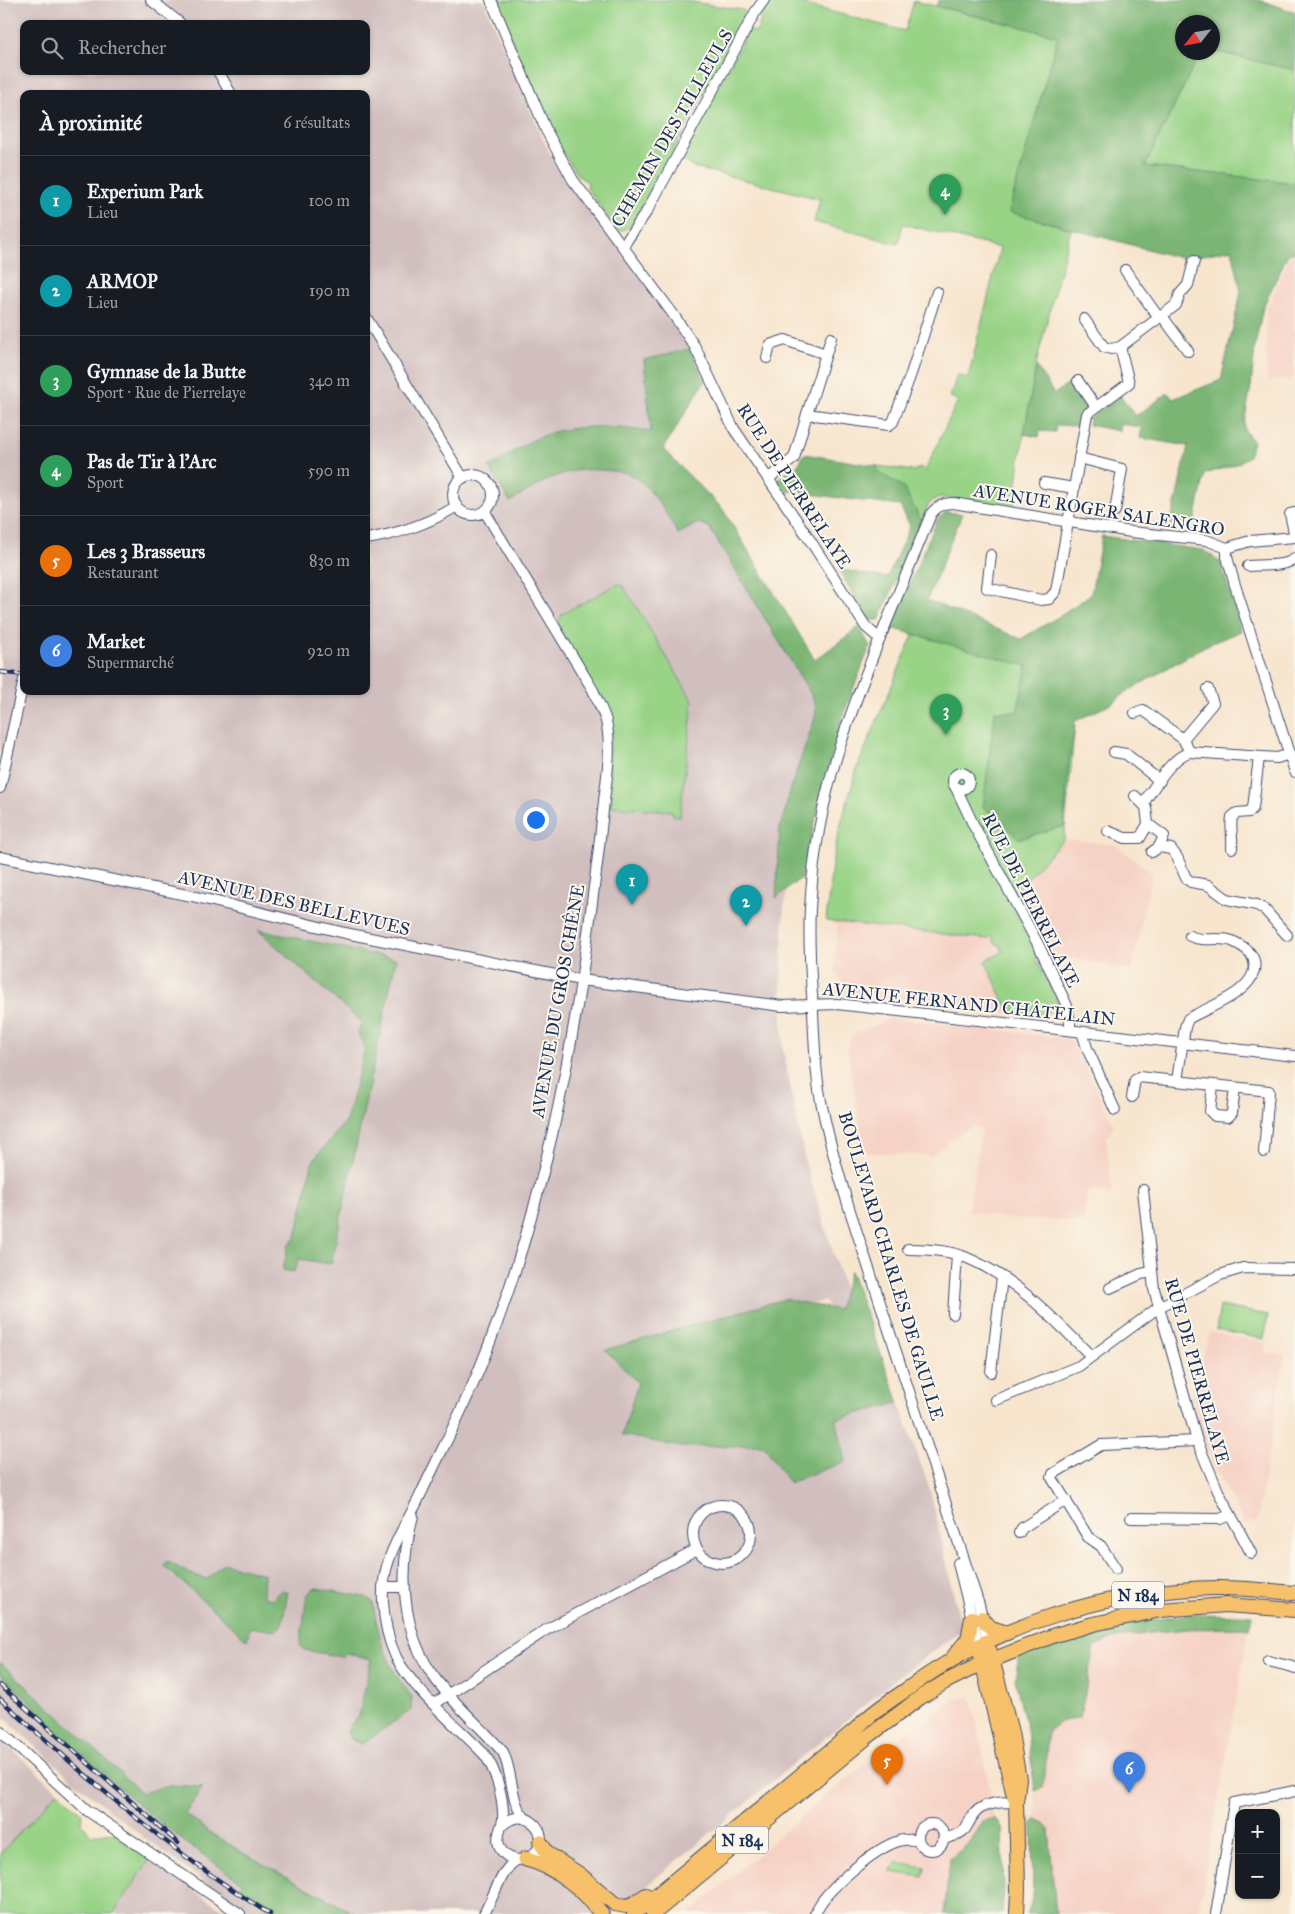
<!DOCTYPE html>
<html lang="fr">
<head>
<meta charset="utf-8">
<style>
	:root { --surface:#171b24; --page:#20242c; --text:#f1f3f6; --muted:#9ea1a6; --line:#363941; --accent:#1f6fb2 }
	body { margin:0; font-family:"IM FELL Great Primer",serif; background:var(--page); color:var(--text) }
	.controls { position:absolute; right:15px; bottom:15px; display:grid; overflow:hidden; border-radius:10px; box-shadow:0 1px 4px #0004 }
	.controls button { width:45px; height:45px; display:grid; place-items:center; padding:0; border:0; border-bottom:1px solid var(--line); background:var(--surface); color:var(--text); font:25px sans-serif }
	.compass { position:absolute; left:1175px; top:15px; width:45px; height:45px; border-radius:50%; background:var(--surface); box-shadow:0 1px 4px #0004; rotate:239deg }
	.you { position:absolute; left:535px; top:819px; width:18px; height:18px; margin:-12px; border:4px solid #fff; border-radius:50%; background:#1a73e8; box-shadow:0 0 0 8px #1a73e833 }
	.badge { display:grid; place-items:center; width:32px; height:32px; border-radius:50%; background:var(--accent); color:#fff; font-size:16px; font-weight:700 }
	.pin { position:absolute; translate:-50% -41px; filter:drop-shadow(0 1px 2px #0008) }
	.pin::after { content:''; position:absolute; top:26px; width:18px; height:15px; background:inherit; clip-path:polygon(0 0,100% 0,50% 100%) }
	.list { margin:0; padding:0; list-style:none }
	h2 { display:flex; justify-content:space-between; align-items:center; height:65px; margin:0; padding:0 20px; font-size:21px }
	h2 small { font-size:16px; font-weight:400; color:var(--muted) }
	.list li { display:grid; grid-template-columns:32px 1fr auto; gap:15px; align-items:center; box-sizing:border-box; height:90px; padding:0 20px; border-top:1px solid var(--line) }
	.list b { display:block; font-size:19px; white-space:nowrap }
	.list p { margin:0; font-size:16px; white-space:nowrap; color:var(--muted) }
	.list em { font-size:16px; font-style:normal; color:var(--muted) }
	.icon { flex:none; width:28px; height:28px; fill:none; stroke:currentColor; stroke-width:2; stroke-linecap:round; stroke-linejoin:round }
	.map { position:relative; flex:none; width:1295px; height:1914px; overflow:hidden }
	.search { position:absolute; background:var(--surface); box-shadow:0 1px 4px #0004; left:20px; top:20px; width:350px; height:55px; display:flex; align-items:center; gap:12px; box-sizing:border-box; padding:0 18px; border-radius:10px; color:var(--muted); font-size:19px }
	.panel { position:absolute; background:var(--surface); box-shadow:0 1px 4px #0004; left:20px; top:90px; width:350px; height:605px; border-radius:10px }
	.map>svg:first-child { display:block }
	.built { fill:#f6d1c5 }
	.industrial { fill:#d1bfbf; fill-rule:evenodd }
	.green { fill:#98d386; stroke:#5a8172 }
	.forest { fill:#7ab573; stroke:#4a7268 }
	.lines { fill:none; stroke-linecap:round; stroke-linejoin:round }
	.minor-casing { stroke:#3c4a6f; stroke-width:12 }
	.major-casing { stroke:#3c4a6f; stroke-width:16 }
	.highway-casing { stroke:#3c4a6f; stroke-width:17 }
	.minor { stroke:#fff; stroke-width:10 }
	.major { stroke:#f7c06b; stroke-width:14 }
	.highway { stroke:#f7c06b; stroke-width:15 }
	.rail-casing { stroke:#1b2f5e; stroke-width:4.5 }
	.rail { stroke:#fbf7ec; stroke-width:2.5; stroke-dasharray:8; stroke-linecap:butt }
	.labels { text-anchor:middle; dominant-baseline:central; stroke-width:4; stroke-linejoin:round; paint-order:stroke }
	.shield { fill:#fbf7ec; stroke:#5e6b89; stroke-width:1 }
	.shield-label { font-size:16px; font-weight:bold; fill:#1b2f5e }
	.street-label { font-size:18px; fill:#1b2f5e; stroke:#fbf7ec }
</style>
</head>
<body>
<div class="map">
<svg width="1295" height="1914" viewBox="0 0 1295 1914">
	<rect width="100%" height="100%" fill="#fbf7ec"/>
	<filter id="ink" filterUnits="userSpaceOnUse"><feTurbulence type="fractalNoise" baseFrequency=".02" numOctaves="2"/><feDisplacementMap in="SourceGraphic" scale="10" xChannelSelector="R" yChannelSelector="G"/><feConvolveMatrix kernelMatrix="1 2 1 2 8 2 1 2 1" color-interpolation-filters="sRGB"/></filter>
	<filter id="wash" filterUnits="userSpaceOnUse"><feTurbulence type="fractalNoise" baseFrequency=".0096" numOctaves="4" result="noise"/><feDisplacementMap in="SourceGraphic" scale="20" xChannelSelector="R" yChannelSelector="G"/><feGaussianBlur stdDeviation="1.12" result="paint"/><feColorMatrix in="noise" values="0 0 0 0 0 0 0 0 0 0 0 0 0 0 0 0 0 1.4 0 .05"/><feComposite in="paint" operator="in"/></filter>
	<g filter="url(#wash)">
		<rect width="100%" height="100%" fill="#f7e5ce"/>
		<g class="built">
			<path d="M1295,254v124l-28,3 -1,-71 24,-55z"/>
			<path d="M1064,839l52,6 36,29 -21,97 -83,-19 -31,-63z"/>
			<path d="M837,922l150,17 5,-3 4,9 2,-2 5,9 -18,10 24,50 -155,-18 -19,-21z"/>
			<path d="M891,1018l180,21 43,87 -8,12 6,56 -24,-4 -5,32 -78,-4 -37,-7 14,-82 -11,-3 -41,30 -66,-4 -17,-105 5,-12z"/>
			<path d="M1210,1332l57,11 -1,10 19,2 -28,167 -13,2 -39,-75 -12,-53z"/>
			<path d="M1249,1628l-51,286h-142l-7,-85 -4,-6 -9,-4 -1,-28 7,-3 3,-12 3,-45 12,-9 20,-5 14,-69 16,-9 48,-7 30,-3z"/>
			<path d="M971,1697l13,59 10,62 -11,3 -13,21 -20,17 -6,55h-255l141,-122 81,-63 45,-30z"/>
		</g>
		<g class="industrial">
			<path d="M0,0h483l62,144 19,35 14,14 90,121 22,35 15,32 -42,68 59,59 122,201 -52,152 -8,46 -3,73 2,70 22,111 45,147 -17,9 -8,-16 -220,50 33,32 -16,52 59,12 83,-2 72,-26 63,-16 31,87 32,140 -64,47 -285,237h-361l-49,-33 -66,-49 -62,-50 -75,-68zM24,24h342v47h-342zM24,94h342v597h-342z"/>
			<path d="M0,1738l58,53 -58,63z"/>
			<path d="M149,1861l73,48 1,5h-110z"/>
		</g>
		<g class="green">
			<path d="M496,0h184l63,10 4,3 -114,212 -14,7 -32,-44 1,-6 -10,-6 -29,-45z"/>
			<path d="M768,0h19l118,31 9,-30 144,35 -49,175 62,18 -34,131 -17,98 -6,51 -73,-12c-14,3 -15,13 -19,25l-19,-35 -25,-15 -1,-6 36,5 8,-4 4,4 33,-71 -8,-3 7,-22 11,3 32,-130 -97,-24 -5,20 -84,-22 6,-23 -128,-32 -12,-10 69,-127 8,2 9,-30z"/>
			<path d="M1213,51l82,19v113l-150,-17 55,-113 12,-1z"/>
			<path d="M618,584l5,2 14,22 56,93 -13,115 -7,-1 -1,-4 -64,-5 2,-81 -52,-101 4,-10z"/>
			<path d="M927,602l95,38 53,86 -11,113 -47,50 31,63 -12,7 23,44 -15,13 -35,-4 -24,-51 18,-9 -4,-8 -3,1 -4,-9 -5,3 -161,-18 6,-57 7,-34 18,-62z"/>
			<path d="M1220,1306l48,9 -4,24 -48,-9z"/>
			<path d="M58,1791l25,23 -1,9 8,12 23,-3 38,26 -38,56h-113v-60z"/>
			<path d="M898,1862l27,5 -2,10 -32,-5v-3z"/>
		</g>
		<g class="forest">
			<path d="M939,0h320l36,12v58l-82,-19 -1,-29h-30v30l18,1 -55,113 150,17v69l-7,2 -25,53 -8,39 -4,40 -7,37 1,8 8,10 -4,15 -12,8 -32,10 -12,55 -23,-2 18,-81 -48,-8 2,-11 -22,-3 -1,7 -31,-6 1,-6 31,-24 14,19 3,1 31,-22 5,6 48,-19 20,-88 -9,-43 -48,10 -175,-47 49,-176 -122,-30z"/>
			<path d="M690,349l15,32 -42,68 59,59 93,152 44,-33 11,19 -27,69 -17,62 -25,101 -25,20 4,-70 12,-43 23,-67 1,-11 -5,-13 -102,-167 -11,-4 -20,11c-12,-20 -24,-45 -45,-58 -5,-4 -15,-4 -22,-5 -44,-6 -65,8 -101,31l-21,-34c21,-14 44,-32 69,-37 31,-7 62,-4 93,1l-7,-72z"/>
			<path d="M1036,366l18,28 19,-13 17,24 -9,21 -25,-1 -1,7 -15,-1 -1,6 -15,-3z"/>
			<path d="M804,454l73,12 1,6 25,15 19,35 -43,98h-10l-31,-51 49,9 23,-52 -10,-20 -112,-15 -1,6 -10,-12c3,-13 13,-12 21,-20 2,-2 4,-8 6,-11z"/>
			<path d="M946,512l16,2 -35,86 94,39 37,-22 33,-23 11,-58 101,14 15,10 3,3 20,68 -36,15 -75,44 -19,14 -36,17 -7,47 -4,58 -45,13 -36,-32 12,-96 22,1 10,-46 -136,-38 46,-108z"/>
			<path d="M258,930l138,29 -65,305 -32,-5 -5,13 -11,-2 5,-24 8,-9 16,-73 3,-6 31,-37 18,-68v-9l-7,-12 5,-9z"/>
			<path d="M850,1271l49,132 -63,16 10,42 -57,22 -25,-38 -83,2 -59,-12 16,-52 -33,-33 180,-51 53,11z"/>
			<path d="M167,1561l21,12 19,6 16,-16 41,11 -1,23 9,2 9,-9 7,2 -6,33 -7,6 -25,-4 -3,13 -84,-75z"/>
			<path d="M317,1588l48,9 8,5c6,38 14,64 39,95l-1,13 -49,34 -10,-4 -5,-8 3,-7 9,-8 12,-58 -25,-6 -5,4 -37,-7 -4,-5 7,-49 4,-6z"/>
			<path d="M1192,1614l60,1 -3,13 -61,1 -30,3 -48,7 -16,9 -14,69 -20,5 -12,9 -3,44 -3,13 -7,3 -8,-61 -12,-51 4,-24 57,-19 43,-11z"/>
			<path d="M0,1662l142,131 28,-8 33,2 -18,27 27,20 35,21 108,59h-73l-43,-25 3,-7 -57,-40 -44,-35 -89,-79 -25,-29 -27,-25z"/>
			<path d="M994,1818l5,4 3,6 2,61 -2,25h-58l6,-55 20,-17 13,-21z"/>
			<path d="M1036,1819l9,4 4,6 7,85h-29l6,-16 -1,-75z"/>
		</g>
	</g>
	<g filter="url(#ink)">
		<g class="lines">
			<g class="minor-casing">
				<g id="minor">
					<path d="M151,0l30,24"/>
					<path d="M491,0l55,130 27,50 100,134 22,33 39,82 72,105 60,93 14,12"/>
					<path d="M218,71l13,23"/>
					<path d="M623,246l24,-35 109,-200 8,-11"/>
					<path d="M1125,270l34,48"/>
					<path d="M1162,316l26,35"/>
					<path d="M366,317l97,161"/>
					<path d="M831,338l-24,76 82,11 4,-3 18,-48 26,-82"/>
					<path d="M1120,347l56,-42 4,-11 8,-9 6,-24"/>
					<path d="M767,358l3,-13 15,-5 41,14"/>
					<path d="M1078,381l18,26"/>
					<path d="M1079,458l43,11 -7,42"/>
					<circle cx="473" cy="495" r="20"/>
					<path d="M768,479l26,-21 13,-44"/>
					<path d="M1044,483l30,5"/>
					<path d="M485,512l108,178c4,10 10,21 13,31 6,27 1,54 -2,80 -3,29 -6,57 -10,86 -20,164 -52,329 -115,483 -18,44 -41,87 -61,130 -17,34 -37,61 -35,101 1,18 5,39 13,56 16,32 62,70 88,97 12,15 20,46 19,65 -1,9 -7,16 -4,26 5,16 26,20 37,7 17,-22 -15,-49 -35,-25"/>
					<path d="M1295,513l-5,1 5,23"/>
					<path d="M366,539c33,-5 62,-15 91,-33"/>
					<path d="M1227,548v9l7,25 61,190"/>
					<path d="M991,555l-4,33 54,12 8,-1 7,-8 31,-177 42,-31 -9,-36 -9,2 -7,-2 -20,-28"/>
					<path d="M1248,566c12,-1 40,1 47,-8"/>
					<path d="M1135,713l8,-3 40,29 7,13 87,6 13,-4"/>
					<path d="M1183,739l30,-36 -5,-14"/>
					<path d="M1114,752l12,2 34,27"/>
					<circle cx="961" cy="781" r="8"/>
					<path d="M0,788l24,-109"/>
					<path d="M956,788l18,38 66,122 27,58 3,16v8"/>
					<path d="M1144,802c11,-15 27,-45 46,-50"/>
					<path d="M1148,824l16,12 -5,11"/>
					<path d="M1108,831l17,7h15l8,-14 -2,-17 -11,-11"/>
					<path d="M1232,848c1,-11 -2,-21 0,-31l5,-4 12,-1 4,-4 6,-51"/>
					<path d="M1152,852l7,-5 12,2 6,8 9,21 5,4 17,3 19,14 30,6 8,5 22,25"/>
					<path d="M0,857l192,39 153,37 236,47 201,26 55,-2 458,52"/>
					<path d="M1082,1032l5,16 28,62"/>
					<path d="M1177,1081l8,-54 3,-8c19,-12 72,-28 66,-58 -2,-10 -13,-16 -22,-20 -14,-5 -28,2 -42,-5"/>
					<path d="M1213,1086l-3,25 5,5 13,1 4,-4 3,-25"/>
					<path d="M1132,1097l3,-17 4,-3 130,14 -5,61"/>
					<path d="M1143,1190l11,99 43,152 21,50 33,62"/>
					<path d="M908,1249c18,0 40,1 57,8 51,21 88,61 126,99"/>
					<path d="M1110,1288l31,-14 11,-2"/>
					<path d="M953,1314l4,-59"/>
					<path d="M991,1372l11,-95"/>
					<path d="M996,1400l83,-34 80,-59 61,-32 23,-7 52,1"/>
					<circle cx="722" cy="1534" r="29"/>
					<path d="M413,1516c-15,56 -12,118 24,165 20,26 45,47 66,71 10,20 7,53 23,67"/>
					<path d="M1131,1518l89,1 10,-4"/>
					<path d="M1019,1533l3,-5 44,-28"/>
					<path d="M958,1563l21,83"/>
					<path d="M1116,1569l-15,-23 -13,-9 -36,-59 1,-4 48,-29 96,-4"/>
					<path d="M383,1587h21"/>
					<path d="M988,1641l-9,-36 -128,-391c-13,-41 -25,-82 -32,-124 -4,-26 -5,-52 -6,-79 -2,-34 -5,-68 -3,-102 3,-55 13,-111 30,-163 26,-79 60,-155 91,-232 6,-8 12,-11 22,-11l178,29 75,8 21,8 23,-7 45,-4"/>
					<path d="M1268,1661l25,6 2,2"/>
					<path d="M434,1704l112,-74 151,-81"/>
					<path d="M0,1731l88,80 152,103"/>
					<circle cx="931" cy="1837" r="13"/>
					<path d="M943,1839c7,-2 17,-4 22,-10 5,-7 7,-16 16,-21 11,-6 23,-6 35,-6"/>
					<path d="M484,1914c8,-14 19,-48 33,-54"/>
					<path d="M815,1914c8,-23 60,-66 84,-73 6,-2 13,-1 19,-1"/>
					<path d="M1216,1914l18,-111 61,-12"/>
				</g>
			</g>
			<g class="major-casing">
				<g id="major">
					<path d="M982,1618l9,10 16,5"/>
					<path d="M990,1651l21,81 8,47 -3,23 2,87 -1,25"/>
					<path d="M954,1656l14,-17 4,-21"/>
					<path d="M981,1657l33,139"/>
					<path d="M540,1842l8,12 31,20 36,30 11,2 7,-2 13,-9"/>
					<path d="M634,1914l221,-184c15,-16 33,-28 51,-40 88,-65 204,-101 313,-102 25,0 51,3 76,5"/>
					<path d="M653,1914l213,-176 55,-41 24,-15 32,-16 78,-31 38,-11 68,-14 65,-5 69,5"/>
				</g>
			</g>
			<g class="highway-casing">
				<path id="highway" d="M526,1859c29,7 59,30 75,55"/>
			</g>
			<use href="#minor" class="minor"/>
			<use href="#major" class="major"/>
			<use href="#highway" class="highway"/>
			<g class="rail-casing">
				<g id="rail">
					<path d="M0,672l24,3"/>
					<path d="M0,1685l178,158"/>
					<path d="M0,1699c86,78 171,154 270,215"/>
				</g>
			</g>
			<use href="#rail" class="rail"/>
		</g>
	</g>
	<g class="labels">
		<g class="shield">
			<rect x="1112" y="1581.5" width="52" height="27" rx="4"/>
			<rect x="716" y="1826.5" width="52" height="27" rx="4"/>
		</g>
		<g class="shield-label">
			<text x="1138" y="1595">N 184</text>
			<text x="742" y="1840">N 184</text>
		</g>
		<g class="street-label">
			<text transform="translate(672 128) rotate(-60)">CHEMIN DES TILLEULS</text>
			<text transform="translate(794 486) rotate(57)">RUE DE PIERRELAYE</text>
			<text transform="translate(1099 510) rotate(9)">AVENUE ROGER SALENGRO</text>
			<text transform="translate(1031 900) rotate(63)">RUE DE PIERRELAYE</text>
			<text transform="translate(294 903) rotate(13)">AVENUE DES BELLEVUES</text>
			<text transform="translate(558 1001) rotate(-80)">AVENUE DU GROS CHÊNE</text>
			<text transform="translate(969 1004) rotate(6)">AVENUE FERNAND CHÂTELAIN</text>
			<text transform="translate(891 1266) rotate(73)">BOULEVARD CHARLES DE GAULLE</text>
			<text transform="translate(1197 1371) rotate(74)">RUE DE PIERRELAYE</text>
		</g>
	</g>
</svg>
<div class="controls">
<button>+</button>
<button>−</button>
</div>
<svg class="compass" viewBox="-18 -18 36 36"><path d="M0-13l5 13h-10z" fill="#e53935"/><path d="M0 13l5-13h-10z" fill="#9ea1a6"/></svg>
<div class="you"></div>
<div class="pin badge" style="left:632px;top:905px;background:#0f9aa8">1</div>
<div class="pin badge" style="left:746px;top:926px;background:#0f9aa8">2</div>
<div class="pin badge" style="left:946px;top:735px;background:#2e9e5b">3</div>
<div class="pin badge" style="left:945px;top:215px;background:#2e9e5b">4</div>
<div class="pin badge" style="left:887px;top:1785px;background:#e8710a">5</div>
<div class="pin badge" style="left:1129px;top:1793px;background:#3f7fe0">6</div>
<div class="search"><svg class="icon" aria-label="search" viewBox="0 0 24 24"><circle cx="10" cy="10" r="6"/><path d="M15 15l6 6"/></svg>Rechercher</div>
<section class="panel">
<h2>À proximité<small>6 résultats</small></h2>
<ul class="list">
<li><span class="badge" style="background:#0f9aa8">1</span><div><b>Experium Park</b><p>Lieu</p></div><em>100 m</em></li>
<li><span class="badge" style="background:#0f9aa8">2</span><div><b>ARMOP</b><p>Lieu</p></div><em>190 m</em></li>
<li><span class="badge" style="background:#2e9e5b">3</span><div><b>Gymnase de la Butte</b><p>Sport · Rue de Pierrelaye</p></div><em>340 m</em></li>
<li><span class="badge" style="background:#2e9e5b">4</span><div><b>Pas de Tir à l'Arc</b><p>Sport</p></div><em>590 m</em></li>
<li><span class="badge" style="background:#e8710a">5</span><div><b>Les 3 Brasseurs</b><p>Restaurant</p></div><em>830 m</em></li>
<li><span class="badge" style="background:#3f7fe0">6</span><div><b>Market</b><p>Supermarché</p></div><em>920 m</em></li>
</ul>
</section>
</div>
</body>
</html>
